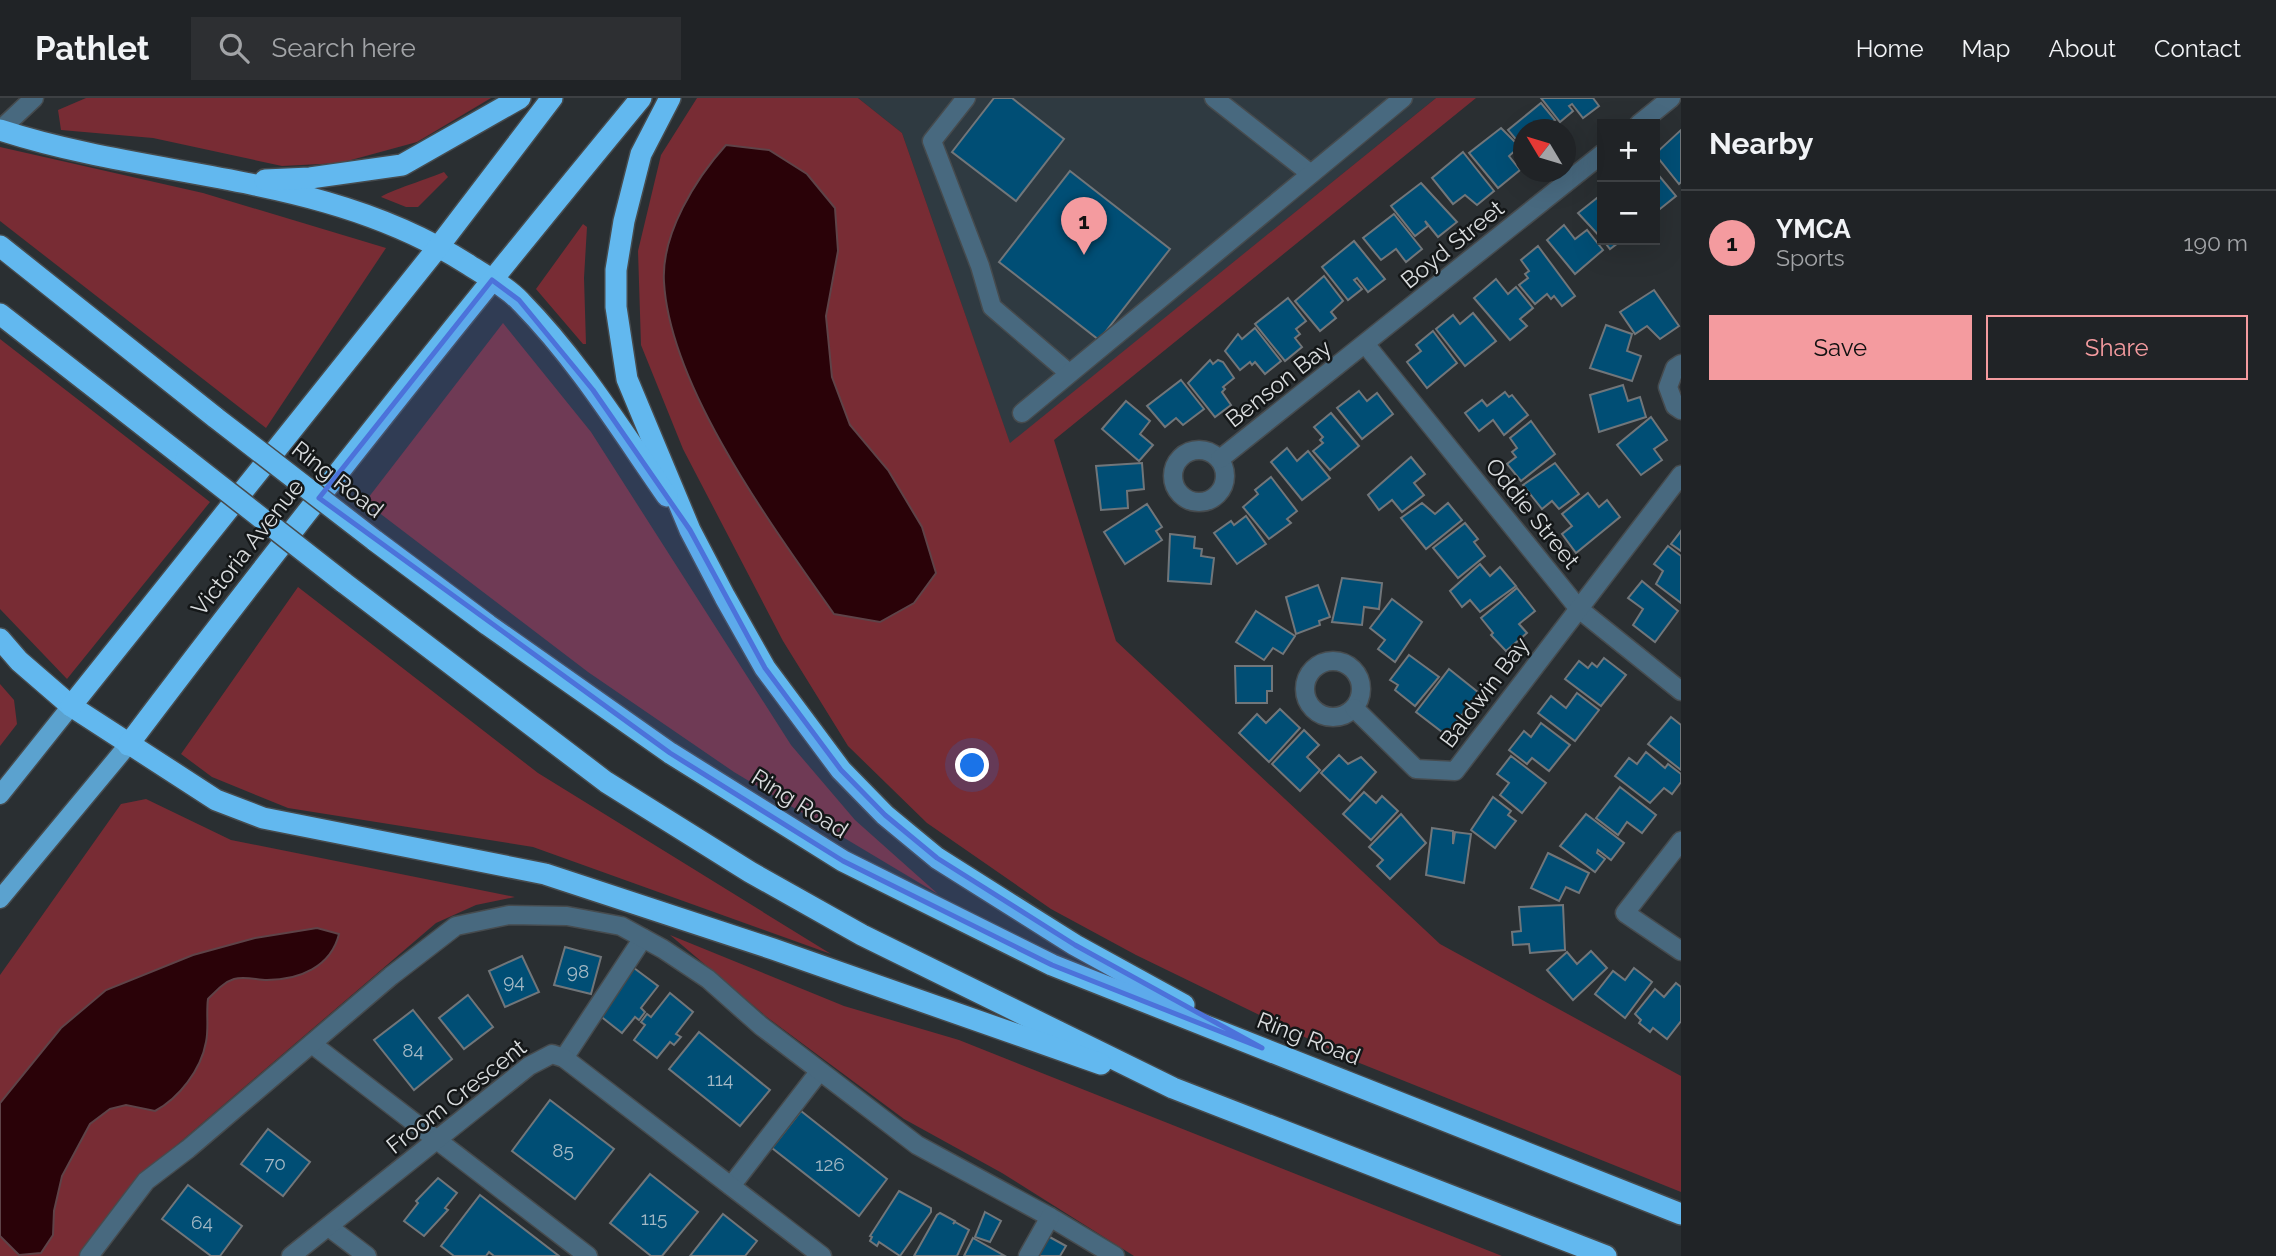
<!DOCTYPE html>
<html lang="en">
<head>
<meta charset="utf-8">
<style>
	:root { --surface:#202326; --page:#2d2f32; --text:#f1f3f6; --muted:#a2a4a7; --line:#3d4043; --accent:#f49b9f }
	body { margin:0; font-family:Raleway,sans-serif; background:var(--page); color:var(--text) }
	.controls { position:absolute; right:21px; top:21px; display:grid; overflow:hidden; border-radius:0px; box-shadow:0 7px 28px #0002 }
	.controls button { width:63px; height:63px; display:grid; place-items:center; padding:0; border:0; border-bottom:2px solid var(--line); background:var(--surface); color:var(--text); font:35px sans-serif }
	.compass { position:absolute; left:1513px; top:21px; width:63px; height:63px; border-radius:50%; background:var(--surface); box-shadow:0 7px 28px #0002; rotate:308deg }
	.you { position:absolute; left:973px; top:668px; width:24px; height:24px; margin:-18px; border:5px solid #fff; border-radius:50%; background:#1a73e8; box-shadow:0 0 0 10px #1a73e833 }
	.badge { display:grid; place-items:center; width:46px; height:46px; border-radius:50%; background:var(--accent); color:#111; font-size:23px; font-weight:700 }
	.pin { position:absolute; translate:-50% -58px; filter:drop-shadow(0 2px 4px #0008) }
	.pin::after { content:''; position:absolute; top:37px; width:24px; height:21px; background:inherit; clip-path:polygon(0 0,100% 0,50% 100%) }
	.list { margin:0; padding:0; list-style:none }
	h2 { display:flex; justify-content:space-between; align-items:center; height:91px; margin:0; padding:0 28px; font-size:30px }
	h2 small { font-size:23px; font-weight:400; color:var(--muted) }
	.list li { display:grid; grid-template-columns:46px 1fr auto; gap:21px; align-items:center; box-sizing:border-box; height:105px; padding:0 28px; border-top:2px solid var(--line) }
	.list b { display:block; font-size:26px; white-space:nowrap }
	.list p { margin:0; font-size:23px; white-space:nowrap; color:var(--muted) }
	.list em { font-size:23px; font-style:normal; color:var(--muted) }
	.actions { display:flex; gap:14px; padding:21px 28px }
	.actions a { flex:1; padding:16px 0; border:2px solid var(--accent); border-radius:0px; text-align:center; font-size:24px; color:var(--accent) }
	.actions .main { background:var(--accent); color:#111 }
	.icon { flex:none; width:38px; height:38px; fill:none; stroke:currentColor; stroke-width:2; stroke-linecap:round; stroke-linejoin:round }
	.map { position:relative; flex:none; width:1681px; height:1158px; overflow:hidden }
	header { display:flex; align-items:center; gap:42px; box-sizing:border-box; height:98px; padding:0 35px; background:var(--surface); border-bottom:2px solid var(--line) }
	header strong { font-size:33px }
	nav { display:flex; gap:38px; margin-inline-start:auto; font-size:24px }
	.search { width:490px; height:63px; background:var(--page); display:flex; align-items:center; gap:18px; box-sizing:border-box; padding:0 24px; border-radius:0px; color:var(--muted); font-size:26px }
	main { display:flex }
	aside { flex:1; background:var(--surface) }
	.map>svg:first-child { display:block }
	.built { fill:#2f3a41 }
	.green { fill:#782c34 }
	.water { fill:#2a0208; stroke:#5e4348; stroke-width:2 }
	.building { fill:#004e75; stroke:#71767a; stroke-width:2 }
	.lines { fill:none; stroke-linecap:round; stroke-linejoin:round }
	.minor-casing { stroke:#464b4e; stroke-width:21 }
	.major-casing { stroke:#464b4e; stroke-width:21 }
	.highway-casing { stroke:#464b4e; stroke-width:24 }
	.minor { stroke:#48697f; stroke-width:18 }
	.major { stroke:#5ba2cf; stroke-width:18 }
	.highway { stroke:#62b8ef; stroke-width:21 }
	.highway-bridge-casing { stroke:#464b4e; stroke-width:24; stroke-linecap:butt }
	.highway-bridge { stroke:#62b8ef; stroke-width:21 }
	.marked { fill:#4c72da; fill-opacity:0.2; stroke:#4c72da; stroke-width:5; stroke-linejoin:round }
	.labels { text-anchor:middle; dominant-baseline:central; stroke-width:5; stroke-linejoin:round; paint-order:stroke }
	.number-label { font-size:19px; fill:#a3b8c4 }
	.street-label { font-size:23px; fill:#d9dcde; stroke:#141718 }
</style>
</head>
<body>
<header>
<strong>Pathlet</strong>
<div class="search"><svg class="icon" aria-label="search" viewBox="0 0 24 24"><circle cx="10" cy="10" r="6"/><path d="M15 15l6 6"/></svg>Search here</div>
<nav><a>Home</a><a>Map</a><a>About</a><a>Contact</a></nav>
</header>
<main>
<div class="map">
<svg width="1681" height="1158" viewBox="0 0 1681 1158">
	<rect width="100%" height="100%" fill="#2a2f32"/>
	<path class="built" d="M858,0h578l-426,346 -108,-311z"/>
	<g class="green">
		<path d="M86,0h405l-74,44 -77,21 -58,3 -129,-28 -92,-8 -3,-20z"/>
		<path d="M697,0h161l44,35 108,310 426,-345h40l-422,342 62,201 324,303 241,132v116l-329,-132 -216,-105 -85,-46 -124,-86 -79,-77 -65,-105 -100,-192 -42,-104 -3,-94 23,-96z"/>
		<path d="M0,49l203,46 183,55 -120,180 -266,-207z"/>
		<path d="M444,74l4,5 -30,30h-12l-25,-10c5,-5 52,-20 63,-25z"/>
		<path d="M583,126l4,3 -3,51 2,66h-3l-47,-55z"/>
		<path d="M503,225l88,109 200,313 64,75 83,74 -204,-122 -146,-100 -223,-170z"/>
		<path d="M0,241l210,163 -143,177 -67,-70z"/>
		<path d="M298,489l240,186 293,181 -298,-107 -245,-39 -76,-31 -31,-23z"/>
		<path d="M0,586l14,16 3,24 -17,22z"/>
		<path d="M146,701l85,41 284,57 -39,8 -40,18 -292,250 -65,83h-79v-281l121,-171z"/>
		<path d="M670,837l174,71 115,34 543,216h-368l-132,-83 -98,-54 -136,-101z"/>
	</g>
	<g class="water">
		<path d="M726,47l43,5 38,24 28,34 3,43 -12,65 6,61 18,48 38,45 34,57 14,46 -22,30 -34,19 -46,-8c-61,-87 -164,-226 -170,-332 -3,-48 32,-104 62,-137z"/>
		<path d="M317,830l22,6c-8,33 -40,46 -72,46 -10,0 -22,-4 -33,-1 -10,3 -18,12 -26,20 -2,14 1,30 -2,43 -5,28 -27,56 -51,69l-29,-6 -16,4 -20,15 -28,52 -8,35 -1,24 -12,18 -22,2 -19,-19v-133l61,-75 45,-38 87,-35 62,-17z"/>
	</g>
	<g class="building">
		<path d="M994,0h18l52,41 -48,62 -64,-49z"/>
		<path d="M1541,0h52l6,8 -16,12 -11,-14 -3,2 4,5 -13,11z"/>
		<path d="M1541,5l14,17 -12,10h-19v19l-16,-19z"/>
		<path d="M1501,30l15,15 2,5 -9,8 11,14 -22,18 -29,-35z"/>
		<path d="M1681,32v52l-2,2 -24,-30z"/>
		<path d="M1463,54l31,39 -17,14 -12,-10 -12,9 -21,-26z"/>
		<path d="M1070,73l100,78 -71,91 -100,-78z"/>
		<path d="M1655,73l21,25 -21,17z"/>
		<path d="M1421,85l36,39 -19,15 -13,-16 3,5 -13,10 -24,-30z"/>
		<path d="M1597,100l5,7v34l-24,-26z"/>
		<path d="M1394,116l28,35 -16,13 -10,-13 -15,11 -18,-22z"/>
		<path d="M1564,127l11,14 12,-9 16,20 -28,24 -28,-34z"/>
		<path d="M1603,142h19l-12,9z"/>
		<path d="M1354,143l31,38 -17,13 -11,-14 -3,2 8,9 -14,11 -26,-33z"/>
		<path d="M1538,148l37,50 -13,10 -8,-10 -3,3 -4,-5 -12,10 -16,-19 9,-7 -3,-4 4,-3 -8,-11z"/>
		<path d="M1324,178l19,25 -12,11 5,6 -16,13 -25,-30z"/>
		<path d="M1496,181l12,15 8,-7 17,21 -13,11 7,7 -17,14 -36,-42z"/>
		<path d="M1654,192l25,36 -19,13 -13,-13 -12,8 -15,-22z"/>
		<path d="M1288,200l18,23 -10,8 4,5 -5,4 7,9 -17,14 -30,-37z"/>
		<path d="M1473,215l23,28 -31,25 -29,-37 17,-14 7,9z"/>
		<path d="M1606,227l26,9 -5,17 14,5 -9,25 -42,-13z"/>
		<path d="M1255,230l26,33 -16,13 -10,-12 -3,3 -2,-3 -10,8 -15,-19 13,-17 4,5z"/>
		<path d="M1433,233l24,32 -30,25 -20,-26 14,-11 -5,-6z"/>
		<path d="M1210,262l3,4 5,-4 5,2 11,16 -11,9 2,2 -3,3 9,13 -16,12 -27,-34z"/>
		<path d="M1181,282l23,29 -21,16 -7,-7 -11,9 -18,-21z"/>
		<path d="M1623,287l5,16 12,-4 6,20 -47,15 -9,-37z"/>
		<path d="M1359,293l8,10 10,-8 16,21 -31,25 -25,-31z"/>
		<path d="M1505,294l4,5 3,-2 16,20 -24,20 -11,-15 -14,11 -14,-18 17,-13 5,6z"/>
		<path d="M1126,303l24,20 -10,13 13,11 -14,16 -37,-32z"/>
		<path d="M1331,315l28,33 -29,24 -17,-19 10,-8 -3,-3 3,-3 -9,-10z"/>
		<path d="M1651,319l16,23 -13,9 8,11 -21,15 -24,-30z"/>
		<path d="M1531,323l24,33 -34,27 -14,-17 9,-7 -4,-5 5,-4 -7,-10z"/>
		<path d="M1287,350l10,13 11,-10 22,27 -28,22 -31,-38z"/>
		<path d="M1411,359l14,17 -11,9 10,12 -22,17 -10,-12 -13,10 -11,-15z"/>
		<path d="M1142,365l2,26 -17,2 1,17 -27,2 -5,-44z"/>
		<path d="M1555,365l24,31 -20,15 -7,-8 -10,8 -19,-24z"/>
		<path d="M1271,379l26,34 -10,8 4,4 -22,16 -26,-32 15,-13 -3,-4z"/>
		<path d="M1588,395l11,14 8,-7 13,17 -44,36 -14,-19 10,-8 -10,-12z"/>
		<path d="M1422,405l13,11 13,-11 14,17 -36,29 -25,-31z"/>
		<path d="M1147,406l15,23 -6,4 6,9 -37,24 -21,-32z"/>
		<path d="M1246,418l20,28 -29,20 -23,-31 17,-12 3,4z"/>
		<path d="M1465,425l13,16 -4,3 11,14 -27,22 -25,-30z"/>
		<path d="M1681,433v20l-10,-7z"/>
		<path d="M1170,436l25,3 -1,11 8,1 -1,7 13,2 -3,26 -43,-3z"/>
		<path d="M1668,448l13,10v47l-25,-19 7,-13 -9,-7z"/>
		<path d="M1480,466l10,12 10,-9 16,19 -36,26 -10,-12 -8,7 -12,-16z"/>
		<path d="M1342,480l40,5 -3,26 -15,-2 -2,18 -30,-3z"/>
		<path d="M1642,483l36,30 -23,31 -22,-17 10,-16 -15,-11z"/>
		<path d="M1318,487l12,32 -11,4 1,4 -24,9 -10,-37z"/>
		<path d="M1517,490l18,23 -16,13 8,9 -21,18 -15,-16 2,-2 -12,-15z"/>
		<path d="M1392,501l30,23 -27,40 -17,-13 7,-9 -15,-12z"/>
		<path d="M1256,513l39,25 -12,18 -10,-6 -9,12 -28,-18z"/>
		<path d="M1409,557l30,22 -24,29 -20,-16 3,-5 -8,-5z"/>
		<path d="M1604,560l22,17 -25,31 -36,-27 14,-18 9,7 4,-5 5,4z"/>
		<path d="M1235,568h37v25h-5v12h-31z"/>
		<path d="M1449,571l30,24 -33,42 -30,-23z"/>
		<path d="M1577,595l22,17 -24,31 -37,-28 13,-17 15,12z"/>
		<path d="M1280,611l20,19 -31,34 -30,-29 18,-19 9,9z"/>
		<path d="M1671,619l10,8v45l-33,-26z"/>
		<path d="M1541,625l29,22 -21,26 -17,-13 -5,6 -18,-14 15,-19 7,6z"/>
		<path d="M1304,632l15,15 -12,12 13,13 -20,21 -28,-27z"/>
		<path d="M1646,654l19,16 3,-4 13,10v8l-9,12 -8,-6 -14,15 -35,-27 14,-18 8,6z"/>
		<path d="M1339,657l9,9 13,-7 15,15 -26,29 -29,-28z"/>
		<path d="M1511,658l35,27 -24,30 -22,-18 9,-12 -12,-9z"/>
		<path d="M1620,689l36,28 -14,18 -15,-11 -9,13 -22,-17z"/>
		<path d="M1364,694l12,11 6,-7 16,15 -27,29 -28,-26z"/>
		<path d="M1493,699l18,14 -3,4 8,6 -21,27 -24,-18z"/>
		<path d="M1401,716l25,29 -36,36 -13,-13 6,-6 -14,-13z"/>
		<path d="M1586,716l38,29 -13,17 -13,-10 -1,3 8,6 -10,13 -35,-26z"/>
		<path d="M1432,730l21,3v13l2,-12 16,2 -7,49 -38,-8z"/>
		<path d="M1548,755l41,20 -10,20 -13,-6 -7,14 -28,-13z"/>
		<path d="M1563,807l2,45 -35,3 -1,-9 -16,1 -1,-13 9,-1 -2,-24z"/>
		<path d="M565,849l36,10 -10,37 -37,-9z"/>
		<path d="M1591,853l16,17 -34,32 -26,-30 20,-18 10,12z"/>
		<path d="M522,858l17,36 -34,15 -16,-36z"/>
		<path d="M634,870l24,18 -17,22 4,4 -6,8 -4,-3 -13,16 -23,-18z"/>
		<path d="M1634,870l18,14 -27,36 -30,-24 18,-23 12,9z"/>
		<path d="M1676,885l5,4v34l-14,18 -14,-11 -3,4 -11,-9 2,-3 -6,-6 20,-25 9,8z"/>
		<path d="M670,895l23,19 -17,22 5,3 -7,8 -4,-3 -13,16 -23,-18 11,-15 -4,-3 6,-8 4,3z"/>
		<path d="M468,897l25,32 -29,22 -25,-31z"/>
		<path d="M413,912l39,49 -38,31 -40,-50z"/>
		<path d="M699,934l71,58 -30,36 -71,-57z"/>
		<path d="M550,1002l64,49 -39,50 -63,-48z"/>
		<path d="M801,1013l86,68 -28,37 -87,-68z"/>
		<path d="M268,1031l42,33 -27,34 -42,-32z"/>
		<path d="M650,1076l48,38 -36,44h-11l-41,-33z"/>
		<path d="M438,1080l19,15 -12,15 3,2 -24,26 -20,-15 14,-18 -2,-2z"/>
		<path d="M188,1087l54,41 -22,30h-9l-49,-37z"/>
		<path d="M899,1093l32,17v4l-31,44 -21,-14 -2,4 -7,-5 2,-4 -2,-1z"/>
		<path d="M480,1097l79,61h-65l-5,-4 -3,4h-32l-13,-10z"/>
		<path d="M985,1114l16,9 -11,21 -15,-5z"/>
		<path d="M940,1115l15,8 -2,3 2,-2 14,8 -12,26h-43l23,-41z"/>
		<path d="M723,1116l34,27 -12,15h-55z"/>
		<path d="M1046,1137l20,11 -6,10h-23z"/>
		<path d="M973,1140l32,18h-41z"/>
	</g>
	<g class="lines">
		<g class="minor-casing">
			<g id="minor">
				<path d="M966,0l-34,43 48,125 12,41 77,66"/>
				<path d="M1214,0l97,76"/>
				<path d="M1639,26l32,-26"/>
				<path d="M0,32l34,-32"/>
				<path d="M1366,247l213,264 102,82"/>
				<path d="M1681,266l-6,4 -7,19 7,19 6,4"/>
				<path d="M1022,315l381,-315"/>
				<circle cx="1199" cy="378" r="26"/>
				<path d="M1220,361l382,-305"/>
				<circle cx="1333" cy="591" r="28"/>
				<path d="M1354,610l62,61 39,2 226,-296"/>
				<path d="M1681,743l-56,72 56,38"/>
				<path d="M312,946l276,212"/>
				<path d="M564,960l79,-120"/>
				<path d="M731,1088l88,-114"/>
				<path d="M330,1130l37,28"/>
				<path d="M89,1158l57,-75 42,-32 203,-173 65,-50 53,-11 58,1 54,10 42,23 45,30 53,47 156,119 133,72 65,39"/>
				<path d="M291,1158l238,-190 23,-12 12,4 258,198"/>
				<path d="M1028,1158l22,-39"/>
			</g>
		</g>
		<g class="major-casing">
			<g id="major">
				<path d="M0,697l71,-89"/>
				<path d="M0,801l128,-154"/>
			</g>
		</g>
		<g class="highway-casing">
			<g id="highway">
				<path d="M670,0l-29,56 -17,67 -8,49v37l11,72 63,151 35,67 40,71 76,102 44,45 52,43 138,87 109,60"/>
				<path d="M0,32c157,51 325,42 469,135 17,11 38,22 52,37 57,58 100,128 146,194"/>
				<path d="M265,82l45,-2 92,-13 118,-67"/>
				<path d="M0,148l216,172"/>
				<path d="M0,216l186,145"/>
				<path d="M374,442l114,85 182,128 173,108 209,104 629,249"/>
				<path d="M343,484l263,200 144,90 112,63 311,153 433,168"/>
				<path d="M0,541l19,22 52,45 145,94 47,18 282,56 228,75 328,115"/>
				<path d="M71,608l368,-460 113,-148"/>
				<path d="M128,647c166,-220 338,-435 513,-647"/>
			</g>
		</g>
		<use href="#minor" class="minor"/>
		<use href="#major" class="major"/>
		<use href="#highway" class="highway"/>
		<g class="highway-bridge-casing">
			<g id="highway-bridge">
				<path d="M216,320l158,122"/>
				<path d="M186,361l157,123"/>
			</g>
		</g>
		<use href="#highway-bridge" class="highway-bridge"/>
	</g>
	<path class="marked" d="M492,182l27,20 74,90 97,140 75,138 76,102 44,45 52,43 138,87 187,103 -210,-83 -209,-104 -173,-108 -351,-255z"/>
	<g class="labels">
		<g class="number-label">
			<text x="578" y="873">98</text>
			<text x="514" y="883">94</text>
			<text x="413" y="952">84</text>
			<text x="720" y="981">114</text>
			<text x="563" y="1052">85</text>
			<text x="275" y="1065">70</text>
			<text x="830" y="1066">126</text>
			<text x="654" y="1120">115</text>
			<text x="202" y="1124">64</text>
		</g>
		<g class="street-label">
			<text transform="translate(1452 146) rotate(-39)">Boyd Street</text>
			<text transform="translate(1278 285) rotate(-38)">Benson Bay</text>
			<text transform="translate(338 381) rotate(38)">Ring Road</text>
			<text transform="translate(1533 415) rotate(51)">Oddie Street</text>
			<text transform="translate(247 449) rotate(-52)">Victoria Avenue</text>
			<text transform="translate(1484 594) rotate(-53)">Baldwin Bay</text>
			<text transform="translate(800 705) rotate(32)">Ring Road</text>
			<text transform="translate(1309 940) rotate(21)">Ring Road</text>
			<text transform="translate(456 998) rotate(-38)">Froom Crescent</text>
		</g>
	</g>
</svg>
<div class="controls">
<button>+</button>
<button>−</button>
</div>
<svg class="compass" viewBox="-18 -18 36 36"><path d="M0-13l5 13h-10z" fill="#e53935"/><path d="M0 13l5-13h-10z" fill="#a2a4a7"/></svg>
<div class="you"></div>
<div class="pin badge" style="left:1084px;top:157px">1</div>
</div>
<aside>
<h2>Nearby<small></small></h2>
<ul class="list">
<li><span class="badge">1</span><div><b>YMCA</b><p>Sports</p></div><em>190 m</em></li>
</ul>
<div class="actions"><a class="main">Save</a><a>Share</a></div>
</aside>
</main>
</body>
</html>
